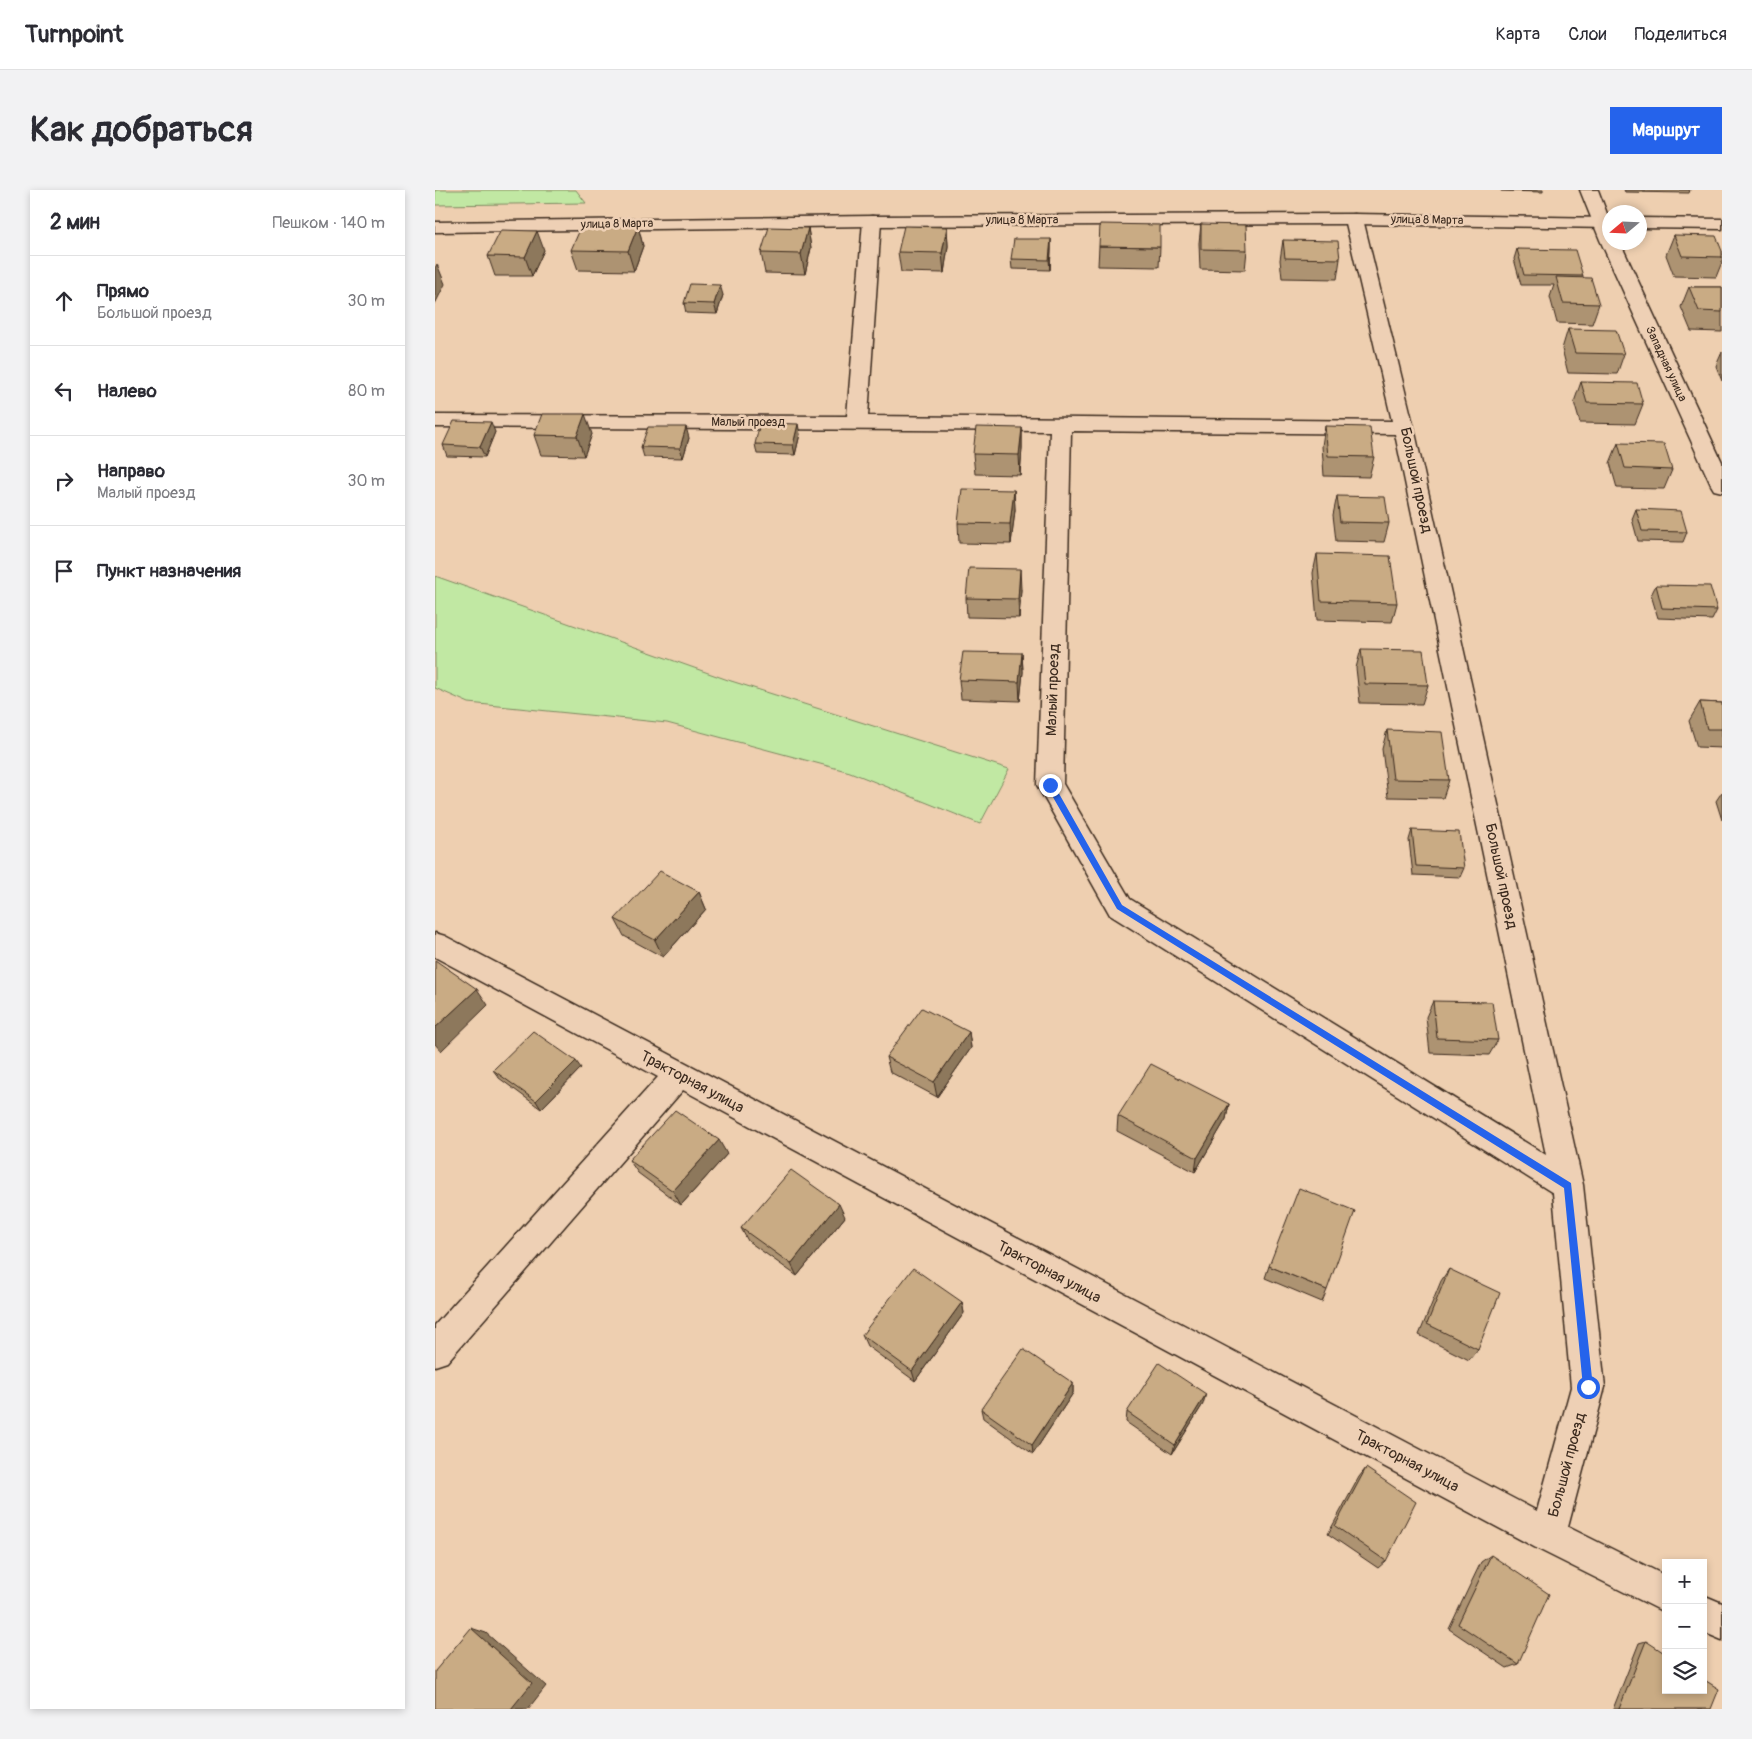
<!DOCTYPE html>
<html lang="ru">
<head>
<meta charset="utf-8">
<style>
	:root { --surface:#fff; --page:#f2f2f3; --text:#2b2b33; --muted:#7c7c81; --line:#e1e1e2; --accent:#2563eb }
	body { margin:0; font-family:Pangolin,sans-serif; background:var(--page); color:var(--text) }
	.controls { position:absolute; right:15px; bottom:15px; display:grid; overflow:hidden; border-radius:0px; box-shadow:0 2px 8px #0003 }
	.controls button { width:45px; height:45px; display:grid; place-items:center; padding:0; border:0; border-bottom:1px solid var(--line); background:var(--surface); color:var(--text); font:25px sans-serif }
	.compass { position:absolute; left:1167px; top:15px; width:45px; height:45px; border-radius:50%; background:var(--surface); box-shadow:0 2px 8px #0003; rotate:251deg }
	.stop { position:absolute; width:15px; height:15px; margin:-11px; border:4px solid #2563eb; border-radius:50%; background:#fff }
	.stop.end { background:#2563eb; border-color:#fff; box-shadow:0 1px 5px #0008 }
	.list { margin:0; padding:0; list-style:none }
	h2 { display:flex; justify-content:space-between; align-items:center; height:65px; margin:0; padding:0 20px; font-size:21px }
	h2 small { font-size:16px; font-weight:400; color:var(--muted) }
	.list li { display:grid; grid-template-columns:32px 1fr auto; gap:15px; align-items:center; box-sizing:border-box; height:90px; padding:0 20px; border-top:1px solid var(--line) }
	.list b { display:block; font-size:19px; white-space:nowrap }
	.list p { margin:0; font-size:16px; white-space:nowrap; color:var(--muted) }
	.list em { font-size:16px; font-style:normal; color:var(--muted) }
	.icon { flex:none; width:28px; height:28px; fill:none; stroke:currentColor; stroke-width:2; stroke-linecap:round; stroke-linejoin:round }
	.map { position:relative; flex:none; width:1287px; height:1519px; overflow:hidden; border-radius:0px }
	header { display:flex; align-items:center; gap:30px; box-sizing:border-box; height:70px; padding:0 25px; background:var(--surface); border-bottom:1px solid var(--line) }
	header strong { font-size:24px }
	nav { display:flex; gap:28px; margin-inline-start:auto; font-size:18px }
	.intro { display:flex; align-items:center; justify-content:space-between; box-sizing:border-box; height:120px; padding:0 30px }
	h1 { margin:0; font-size:35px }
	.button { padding:12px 22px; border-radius:0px; background:var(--accent); color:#fff; font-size:18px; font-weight:700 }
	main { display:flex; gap:30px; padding:0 30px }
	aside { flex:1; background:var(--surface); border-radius:0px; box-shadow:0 2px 8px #0003 }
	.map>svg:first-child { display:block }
	.green { fill:#c1e8a3; stroke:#7e8960 }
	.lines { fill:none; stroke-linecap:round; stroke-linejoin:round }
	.minor-casing { stroke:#3b2a1e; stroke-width:3 }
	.major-casing { stroke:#3b2a1e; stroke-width:3 }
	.minor { fill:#eed0b5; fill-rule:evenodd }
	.major { fill:#eed0b5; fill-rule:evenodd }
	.wall { fill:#ad9372; stroke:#3b2a1e }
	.shaded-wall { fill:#8d785c; stroke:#3b2a1e }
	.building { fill:#c9ab84; stroke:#3b2a1e }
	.route { fill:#2563eb }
	.labels { text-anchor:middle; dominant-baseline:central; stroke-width:5; stroke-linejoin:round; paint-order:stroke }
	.far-street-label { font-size:12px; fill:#3b2a1e; stroke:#eed0b5 }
	.street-label { font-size:15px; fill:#3b2a1e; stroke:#eed0b5 }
</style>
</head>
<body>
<header>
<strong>Turnpoint</strong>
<nav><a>Карта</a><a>Слои</a><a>Поделиться</a></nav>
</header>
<div class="intro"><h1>Как добраться</h1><a class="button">Маршрут</a></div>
<main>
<aside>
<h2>2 мин<small>Пешком · 140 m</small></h2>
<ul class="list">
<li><svg class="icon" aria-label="ahead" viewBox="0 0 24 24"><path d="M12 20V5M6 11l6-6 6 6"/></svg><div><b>Прямо</b><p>Большой проезд</p></div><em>30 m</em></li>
<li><svg class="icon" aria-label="left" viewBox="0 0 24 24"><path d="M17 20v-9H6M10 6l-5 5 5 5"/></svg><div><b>Налево</b></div><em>80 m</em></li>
<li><svg class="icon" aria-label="right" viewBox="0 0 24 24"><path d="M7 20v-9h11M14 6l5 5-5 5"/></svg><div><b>Направо</b><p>Малый проезд</p></div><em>30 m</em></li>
<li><svg class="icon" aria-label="arrive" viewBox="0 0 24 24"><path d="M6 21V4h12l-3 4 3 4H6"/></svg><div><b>Пункт назначения</b></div></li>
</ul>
</aside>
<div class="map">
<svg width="1287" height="1519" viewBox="0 0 1287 1519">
	<rect width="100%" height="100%" fill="#eecfb0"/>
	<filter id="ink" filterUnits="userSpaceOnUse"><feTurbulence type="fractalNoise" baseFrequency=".02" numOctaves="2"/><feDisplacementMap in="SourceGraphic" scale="10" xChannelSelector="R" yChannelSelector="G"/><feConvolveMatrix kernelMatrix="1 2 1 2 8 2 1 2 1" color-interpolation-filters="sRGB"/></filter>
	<g filter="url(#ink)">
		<g class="green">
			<path d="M0,0h141l10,13 -151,2z"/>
			<path d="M0,386l293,104 281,89 -29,55 -130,-52 -183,-49 -198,-20 -34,-15z"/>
		</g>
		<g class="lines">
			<g class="minor-casing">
				<g id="minor">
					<path d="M1145,0h18l11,29v23h11l102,220v30l-8,-2 -3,-5 -111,-245z"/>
					<path d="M919,24l6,1 3,4 51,209 169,757 22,202 -37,140 98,49v37l-130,-65 -853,-458 -236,272 -12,4v-41l223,-248 -223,-120v-24l10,3 1092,575 34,-124 -18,-194 -443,-278 -73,-130 13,-354 -615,-4v-12l412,1 16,-195 3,-4 6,-1 6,1 3,4 -13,195 524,5 -47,-202 3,-4zM636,241l324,3 151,721 -416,-256 -67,-115z"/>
					<path d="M1268,1405l19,8v37l-19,-8z"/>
				</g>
			</g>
			<g class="major-casing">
				<g id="major">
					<path d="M919,24l255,4v10l-255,-4 -482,2 -437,6v-10l437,-6z"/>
					<path d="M1204,28l83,1v10l-83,-1z"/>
				</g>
			</g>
			<use href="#minor" class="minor"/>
			<use href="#major" class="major"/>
		</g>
		<g class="wall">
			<path d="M1066,0h42v2l-42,-1z"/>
			<path d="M1189,0h66l-1,3 -64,-1z"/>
			<path d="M766,34l46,26 -2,20 -45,-1 -1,-26z"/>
			<path d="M203,36l5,20 -9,25 -56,-1 -7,-20z"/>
			<path d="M512,37l1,19 -4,27 -43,-1 -3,-20z"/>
			<path d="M373,38l3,20 -6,26 -40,-1 -4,-20z"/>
			<path d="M1239,45l48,16v11l-6,15 -42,-1 -8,-21z"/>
			<path d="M616,49v11l-1,20 -38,-1 -1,-10z"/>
			<path d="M848,50l57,19 -3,20 -55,-1 -2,-18z"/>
			<path d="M664,56l61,1 -1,20 -61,-1z"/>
			<path d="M1082,59l66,27v1l16,27 -7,20 -35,-1 -7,-26 4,-12h-33l-7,-26z"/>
			<path d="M109,60l-12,26h-37l-7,-20z"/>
			<path d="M1254,97h33v45l-31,-1 -10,-24z"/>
			<path d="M288,105l-6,19 -31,-1 -2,-10z"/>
			<path d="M1133,139l56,25 -7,20 -49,-1 -6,-24z"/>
			<path d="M1287,162v29l-6,-15z"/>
			<path d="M1146,192l62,22 -8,20 -55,-1 -6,-21z"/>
			<path d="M890,236l49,31 -5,20 -45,-1 -2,-30z"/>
			<path d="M587,238v20l-2,27 -45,-1 -2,-20z"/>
			<path d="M60,242l-10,25 -38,-1 -4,-11z"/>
			<path d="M157,244l-8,22 -43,-1 -7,-20z"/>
			<path d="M365,244l-5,21 -38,-1 -2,-10z"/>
			<path d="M254,248l-6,20 -39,-1 -3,-10z"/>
			<path d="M1183,253l54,27 -8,19 -47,-1 -7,-25z"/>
			<path d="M579,300l1,20 -4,34 -52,-1 -1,-20z"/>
			<path d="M902,306l52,27 -5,19 -48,-1 -3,-26z"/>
			<path d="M1201,319l51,23 -4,10 -45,-1 -6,-22z"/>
			<path d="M882,364l80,49 -5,19 -75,-2 -4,-47z"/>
			<path d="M1221,395l61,25 -5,10 -54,-2 -7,-23z"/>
			<path d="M586,399l-2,29 -52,-1 -1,-19z"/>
			<path d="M926,459l67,36 -6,19 -62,-1 -4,-35z"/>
			<path d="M587,463l1,19 -3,29 -59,-2 -2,-19z"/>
			<path d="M1265,512l22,1v45l-25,-1 -8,-26z"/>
			<path d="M952,540l62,50 -6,18 -55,-1 -6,-48z"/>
			<path d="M1287,602v28l-6,-19z"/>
			<path d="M977,640l52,38 -4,9 -47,-2 -4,-35z"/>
			<path d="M264,702l7,17 -43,48 -39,-21 -9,-17z"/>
			<path d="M998,811l65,39 -9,15 -59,-2 -4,-36z"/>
			<path d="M534,842l2,16 -34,49 -47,-25 -4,-15z"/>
			<path d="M146,878l-40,41 -42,-31 -6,-8z"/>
			<path d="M794,914l-3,15 -31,53 -78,-41 1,-15z"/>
			<path d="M292,964l-46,51 -43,-32 -9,-13z"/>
			<path d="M410,1027l-48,59 -49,-35 -7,-13z"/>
			<path d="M834,1076l58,24 -5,12 -57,-24z"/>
			<path d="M1014,1079l29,80 -9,11 -50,-25 22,-54z"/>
			<path d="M527,1112l2,11 -49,68 -48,-35 -5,-11z"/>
			<path d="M638,1193v10l-40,61 -50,-36 -2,-9z"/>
			<path d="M768,1214l-31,50 -46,-32 1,-10z"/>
			<path d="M931,1278l20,93 -8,7 -50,-34 31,-57z"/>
			<path d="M1056,1365l27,109 -11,4 -58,-39 32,-67z"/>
			<path d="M1211,1451l65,68h-98l26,-66z"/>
		</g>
		<g class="shaded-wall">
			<path d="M203,36l5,20 -9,25 -6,-20z"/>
			<path d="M512,37l1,19 -4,27 -2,-20z"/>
			<path d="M373,38l3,20 -6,26 -4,-20z"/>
			<path d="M102,41l7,19 -12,26 -7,-19z"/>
			<path d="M616,49v11l-1,20 -1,-10z"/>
			<path d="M2,74l8,20 -10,20v-36z"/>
			<path d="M285,95l3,10 -6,19 -3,-10z"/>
			<path d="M150,224l7,20 -8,22 -7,-20z"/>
			<path d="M56,232l4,10 -10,25 -5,-10z"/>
			<path d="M363,234l2,10 -5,21 -2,-10z"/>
			<path d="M251,237l3,11 -6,20 -3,-10z"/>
			<path d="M587,238v20l-2,27 -1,-20z"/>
			<path d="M579,300l1,20 -4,34 -1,-20z"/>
			<path d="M585,379l1,20 -2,29 -1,-19z"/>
			<path d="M587,463l1,19 -3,29 -1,-19z"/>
			<path d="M264,702l7,17 -43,48 -8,-17z"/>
			<path d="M42,799l11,16 -47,46 -6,-7v-16z"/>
			<path d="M534,842l2,16 -34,49 -3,-15z"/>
			<path d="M141,871l5,7 -40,41 -5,-8z"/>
			<path d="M794,914l-3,15 -31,53 2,-14z"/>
			<path d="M284,950l8,14 -46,51 -8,-14z"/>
			<path d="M404,1014l6,13 -48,59 -6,-12z"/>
			<path d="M527,1112l2,11 -49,68 -3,-10z"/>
			<path d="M638,1193v10l-40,61 -1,-9z"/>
			<path d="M771,1204l-3,10 -31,50 3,-9z"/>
			<path d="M36,1438l15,5 60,53 -18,23h-17z"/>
		</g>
		<g class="building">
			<path d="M665,34l60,1v22l-61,-1z"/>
			<path d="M766,34l45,1 1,25 -46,-1z"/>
			<path d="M147,35l56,1 -10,25 -57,-1z"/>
			<path d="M469,36l43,1 -5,26 -44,-1z"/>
			<path d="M334,37l39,1 -7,26 -40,-1z"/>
			<path d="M66,40l36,1 -12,26 -37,-1z"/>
			<path d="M1239,45l42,1 6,15v6l-40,-1z"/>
			<path d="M579,49h37l-2,21 -38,-1z"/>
			<path d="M848,50l55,1 2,18 -55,-1z"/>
			<path d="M1082,59l58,1 8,26 -59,-1z"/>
			<path d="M1121,87l35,1 8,26 -36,-1z"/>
			<path d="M255,94l30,1 -6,19 -30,-1z"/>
			<path d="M1254,97h33v25l-23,-1z"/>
			<path d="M1133,139l48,1 8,24 -49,-1z"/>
			<path d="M1146,192l56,1 6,21 -56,-1z"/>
			<path d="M107,224h43l-8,22 -43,-1z"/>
			<path d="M19,231l37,1 -11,25 -37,-2z"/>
			<path d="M325,233l38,1 -5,21 -38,-1z"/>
			<path d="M890,236l45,1 4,30 -46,-1z"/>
			<path d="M213,237h38l-6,21 -39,-1z"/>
			<path d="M541,237l46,1 -3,27 -46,-1z"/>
			<path d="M1183,253l46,1 8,26 -47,-2z"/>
			<path d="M527,299l52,1 -4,34 -52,-1z"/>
			<path d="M902,306l48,1 4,26 -49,-1z"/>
			<path d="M1201,319l45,2 6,21 -45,-1z"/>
			<path d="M882,364l73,2 7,47 -76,-2z"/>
			<path d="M534,378l51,1 -2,30 -52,-1z"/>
			<path d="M1221,395l54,1 7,24 -55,-2z"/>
			<path d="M926,459l62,1 5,35 -63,-1z"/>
			<path d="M528,462l59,1 -3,29 -60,-2z"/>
			<path d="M1265,512l22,1v26h-15z"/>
			<path d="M952,540l55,2 7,48 -56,-1z"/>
			<path d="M977,640l47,2 5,36 -48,-2z"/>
			<path d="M225,681l39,21 -44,48 -40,-21z"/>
			<path d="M0,770l42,29 -42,39z"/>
			<path d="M998,811l59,1 6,38 -61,-2z"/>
			<path d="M487,818l47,24 -35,50 -48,-25z"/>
			<path d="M98,841l43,30 -40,40 -43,-31z"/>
			<path d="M716,874l78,40 -32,54 -79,-42z"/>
			<path d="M240,920l44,30 -46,51 -44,-31z"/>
			<path d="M356,980l48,34 -48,60 -50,-36z"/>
			<path d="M864,998l56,23 -28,79 -58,-24z"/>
			<path d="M478,1078l49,34 -50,69 -50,-36z"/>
			<path d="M1014,1079l51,24 -22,56 -51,-25z"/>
			<path d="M588,1159l50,34 -41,62 -51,-36z"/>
			<path d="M724,1173l47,31 -31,51 -48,-33z"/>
			<path d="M931,1278l50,34 -30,59 -51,-35z"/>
			<path d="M1056,1365l58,39 -31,70 -60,-40z"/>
			<path d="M36,1438l61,55 -21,26h-76v-38z"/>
			<path d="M1211,1451l20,13v36h37v-11l16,10 -8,20h-92z"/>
		</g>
	</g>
	<path class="route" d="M615,592l3,1 69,122 449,278 22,204 -2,3 -3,2 -5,-5 -19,-199 -447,-279 -71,-124z"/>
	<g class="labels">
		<g class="far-street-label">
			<text x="587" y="30">улица 8 Марта</text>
			<text transform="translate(992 30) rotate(1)">улица 8 Марта</text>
			<text transform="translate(182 34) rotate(-1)">улица 8 Марта</text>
			<text transform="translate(1231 174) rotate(65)">Западная улица</text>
			<text x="313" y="232">Малый проезд</text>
		</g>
		<g class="street-label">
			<text transform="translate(981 290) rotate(78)">Большой проезд</text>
			<text transform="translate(618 500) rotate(-88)">Малый проезд</text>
			<text transform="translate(1066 686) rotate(78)">Большой проезд</text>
			<text transform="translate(257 892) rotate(28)">Тракторная улица</text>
			<text transform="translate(614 1082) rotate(28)">Тракторная улица</text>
			<text transform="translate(972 1271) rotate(28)">Тракторная улица</text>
			<text transform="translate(1132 1275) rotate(-75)">Большой проезд</text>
		</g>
	</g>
</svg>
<div class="controls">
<button>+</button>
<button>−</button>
<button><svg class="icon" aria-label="layers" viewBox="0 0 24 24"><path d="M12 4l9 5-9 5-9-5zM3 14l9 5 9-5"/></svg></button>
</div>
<svg class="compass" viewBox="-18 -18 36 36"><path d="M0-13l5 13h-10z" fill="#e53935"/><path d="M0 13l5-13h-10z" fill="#7c7c81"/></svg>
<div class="stop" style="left:1153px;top:1197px"></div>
<div class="stop end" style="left:615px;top:595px"></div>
</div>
</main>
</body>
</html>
